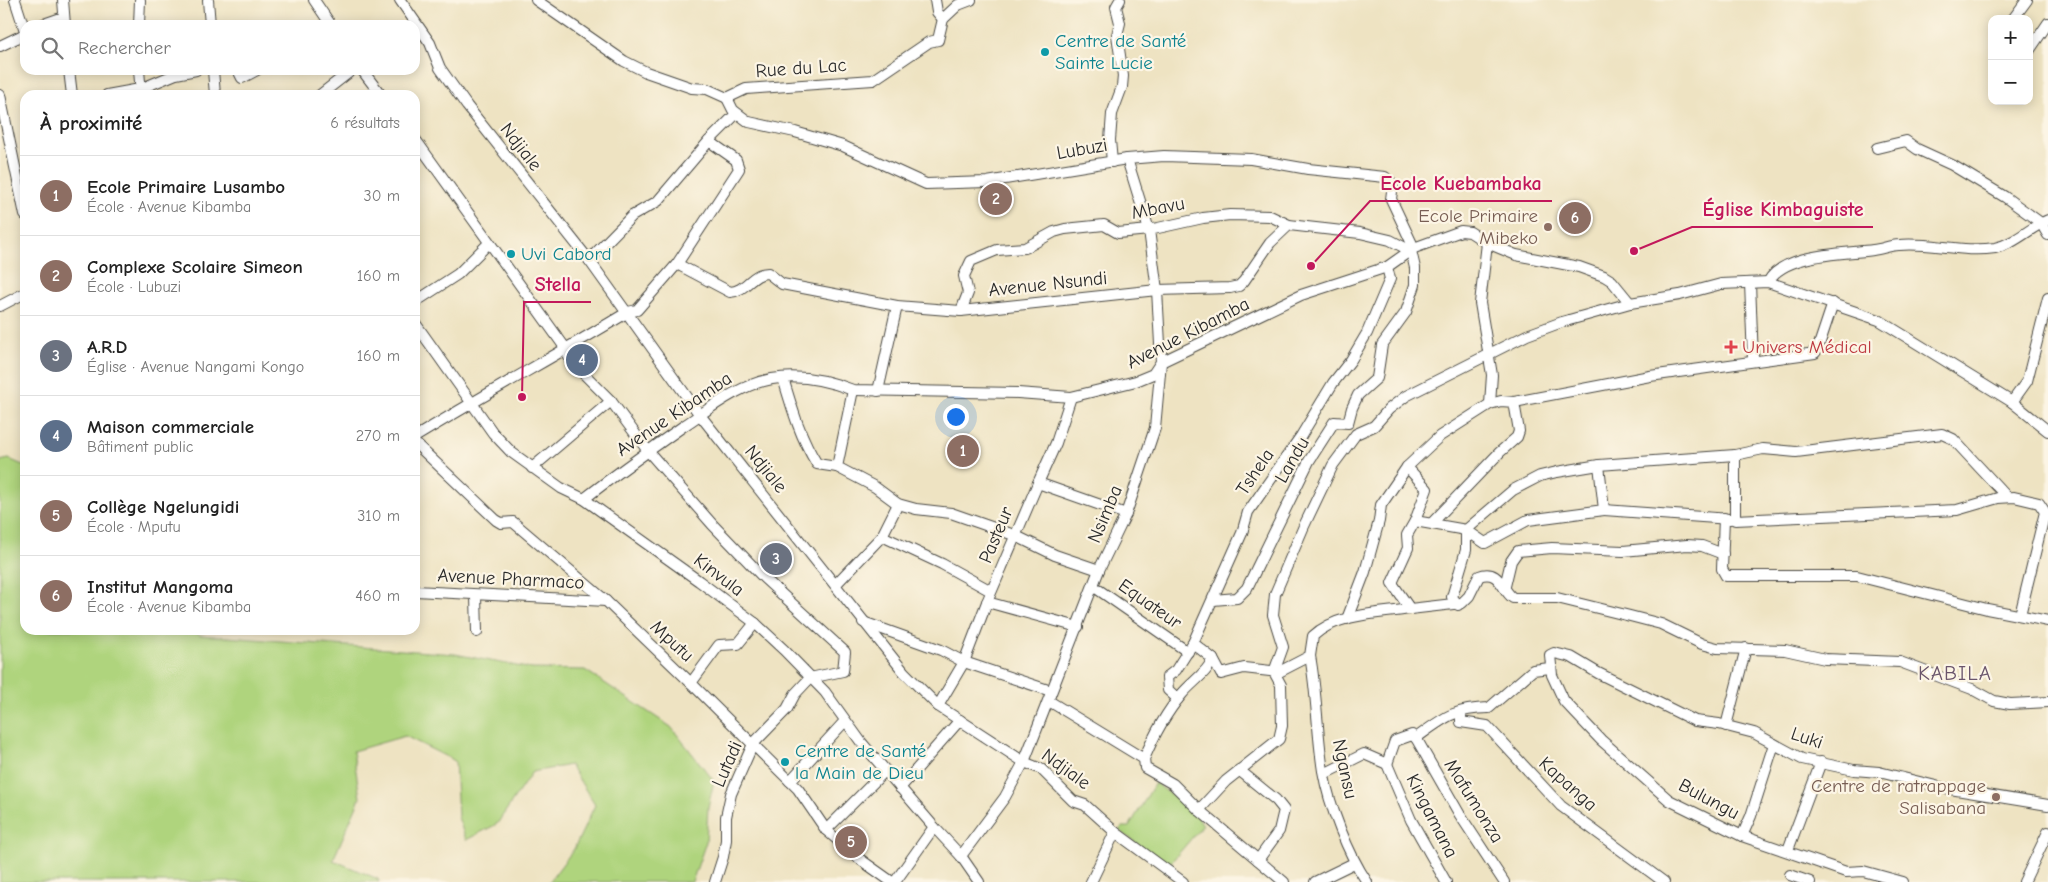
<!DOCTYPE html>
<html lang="fr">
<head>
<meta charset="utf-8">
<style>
	:root { --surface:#fff; --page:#f6f6f6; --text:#222; --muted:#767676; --line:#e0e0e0; --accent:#db2777 }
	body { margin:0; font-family:"Comic Neue",sans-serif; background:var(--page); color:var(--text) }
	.controls { position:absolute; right:15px; top:15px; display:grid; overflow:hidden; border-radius:10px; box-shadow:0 2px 12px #0003 }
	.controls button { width:45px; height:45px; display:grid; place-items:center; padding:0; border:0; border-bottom:1px solid var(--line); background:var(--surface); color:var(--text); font:25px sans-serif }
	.you { position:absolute; left:955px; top:416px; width:18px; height:18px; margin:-12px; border:4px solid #fff; border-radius:50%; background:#1a73e8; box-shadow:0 0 0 8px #1a73e833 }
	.badge { display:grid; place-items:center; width:32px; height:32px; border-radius:50%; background:var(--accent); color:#fff; font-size:16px; font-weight:700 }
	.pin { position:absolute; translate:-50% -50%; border:2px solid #fff; box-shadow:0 1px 5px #0006 }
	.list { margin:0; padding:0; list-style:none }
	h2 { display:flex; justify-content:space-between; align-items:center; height:65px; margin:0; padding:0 20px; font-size:21px }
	h2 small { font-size:16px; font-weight:400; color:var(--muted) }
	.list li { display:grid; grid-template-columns:32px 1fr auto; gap:15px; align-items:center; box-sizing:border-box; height:80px; padding:0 20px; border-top:1px solid var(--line) }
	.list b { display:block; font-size:19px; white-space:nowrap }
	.list p { margin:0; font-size:16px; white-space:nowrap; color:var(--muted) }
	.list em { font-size:16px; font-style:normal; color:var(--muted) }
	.icon { flex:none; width:28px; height:28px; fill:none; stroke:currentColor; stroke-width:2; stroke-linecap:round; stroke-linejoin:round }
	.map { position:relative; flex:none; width:2048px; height:882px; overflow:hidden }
	.search { position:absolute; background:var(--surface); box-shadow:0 2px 12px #0003; left:20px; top:20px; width:400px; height:55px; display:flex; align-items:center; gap:12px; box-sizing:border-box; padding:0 18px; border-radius:15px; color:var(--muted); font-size:19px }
	.panel { position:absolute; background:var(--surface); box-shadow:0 2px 12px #0003; left:20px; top:90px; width:400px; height:545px; border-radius:15px }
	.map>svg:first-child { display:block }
	.green { fill:#afd47d; stroke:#6d8054 }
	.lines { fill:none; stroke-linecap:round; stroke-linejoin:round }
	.minor-casing { stroke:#484742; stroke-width:12 }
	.minor { stroke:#fff; stroke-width:10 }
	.culture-dot { fill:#0f9aa8; stroke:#fcf5e5; stroke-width:2 }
	.education-dot { fill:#8d6e63; stroke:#fcf5e5; stroke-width:2 }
	.health-dot { fill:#e0444e; stroke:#fcf5e5; stroke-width:2 }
	.labels { text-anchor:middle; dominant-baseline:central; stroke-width:4.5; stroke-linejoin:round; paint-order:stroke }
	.culture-label { font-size:19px; fill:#0d838f; stroke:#fcf5e5; text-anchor:start }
	.street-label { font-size:19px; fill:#2b2b2b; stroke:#fcf5e5 }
	.education-label { font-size:19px; fill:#785e54; stroke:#fcf5e5; text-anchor:end }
	.health-label { font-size:19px; fill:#be3a42; stroke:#fcf5e5; text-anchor:start }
	.quarter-label { font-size:21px; letter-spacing:1px; fill:#6a556c; stroke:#fcf5e5 }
	.leader { fill:none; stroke:#c2185b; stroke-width:2 }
	.callout-dot { fill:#c2185b; stroke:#fcf5e5; stroke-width:2 }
	.callout-label { font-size:20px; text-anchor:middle; font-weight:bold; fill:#c2185b; stroke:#fcf5e5; stroke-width:4.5; stroke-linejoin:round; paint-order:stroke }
</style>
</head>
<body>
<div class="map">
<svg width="2048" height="882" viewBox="0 0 2048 882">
	<rect width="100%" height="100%" fill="#fcf5e5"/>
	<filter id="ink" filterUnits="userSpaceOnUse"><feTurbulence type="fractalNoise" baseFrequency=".02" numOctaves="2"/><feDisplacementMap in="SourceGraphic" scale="10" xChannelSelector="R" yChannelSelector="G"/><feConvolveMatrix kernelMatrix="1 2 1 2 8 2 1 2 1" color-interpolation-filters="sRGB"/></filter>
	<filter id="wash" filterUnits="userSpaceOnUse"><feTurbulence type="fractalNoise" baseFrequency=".0096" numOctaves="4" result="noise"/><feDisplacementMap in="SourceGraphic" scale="20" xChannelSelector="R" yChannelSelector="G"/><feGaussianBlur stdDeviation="1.12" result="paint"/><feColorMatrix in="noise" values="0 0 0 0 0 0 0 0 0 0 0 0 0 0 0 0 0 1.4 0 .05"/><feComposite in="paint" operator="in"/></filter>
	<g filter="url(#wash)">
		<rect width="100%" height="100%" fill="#eee3c2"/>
		<g class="green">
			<path d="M9,459l16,7v164h168l7,5 255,19 77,15 53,1 86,57 43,54 -6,26 -2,35 -14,40h-143l25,-33 21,-44 -25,-40 -38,7 -35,52 -31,16 -8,-23 -3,-56 -50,-25 -52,15 7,47 -27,62 45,19 1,3h-379v-421z"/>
			<path d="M1155,783l39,28 9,14 -36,42 -48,-37 3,-3h7z"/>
		</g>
	</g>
	<g filter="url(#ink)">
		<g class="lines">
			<g class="minor-casing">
				<g id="minor">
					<path d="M15,0l10,31"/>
					<path d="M63,0l2,25"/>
					<path d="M208,0l2,25"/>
					<path d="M314,0l17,25"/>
					<path d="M400,0l30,43 10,25 27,38 122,154 111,155 204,257 34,34 86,56 17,7 32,32 12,4 30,27 68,50"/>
					<path d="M536,0l88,61 22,11 46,16 15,1 20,9 19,-9 127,-9 56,-38 9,-2 5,-21 15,-14 13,-5"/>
					<path d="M935,0l2,12 6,7"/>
					<path d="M2013,19l14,-19"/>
					<path d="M41,25l23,-8"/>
					<path d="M139,25l1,-25"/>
					<path d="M0,46l25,-12"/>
					<path d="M2029,51l19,-28"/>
					<path d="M69,70l3,25"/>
					<path d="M139,70l2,24"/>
					<path d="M213,70l2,25"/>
					<path d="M238,70l4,8 15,-8"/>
					<path d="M362,70l19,25"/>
					<path d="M0,95l25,120"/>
					<path d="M107,95l33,-6 36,-15 20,-4"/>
					<path d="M320,95l32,-25"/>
					<path d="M727,98l6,12 16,12 46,10 48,14 83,38 61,-2 140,-23 37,-3 87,3 57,10 77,8 8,7 -2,15 23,49"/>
					<path d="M415,139l151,210 4,11 41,41 37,50 64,73 52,54 81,74 -2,19 -33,7 -15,16 -8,15 -34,35 -22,50 -5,23v23l-3,17 -8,25"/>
					<path d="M1877,148l29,-7 11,8 35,16 53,32 36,26 7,12"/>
					<path d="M1112,162l-2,-22 2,-26 10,-27 1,-11 -6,-41 3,-12 -4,-16 4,-7"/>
					<path d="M1487,243l-7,60 12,72 -2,29"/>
					<path d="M589,260l43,-44 26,-15 51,-60 27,-27"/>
					<path d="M677,264l53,28c17,-1 21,-19 38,-19l14,11 115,22 64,5 196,-21 73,-2 9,-2 5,-5 26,-38 19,-18"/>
					<path d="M1768,282c15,-29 76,-28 105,-32 9,-1 18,-5 26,-5 32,-3 64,8 96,3 20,-4 34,-20 53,-28"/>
					<path d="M1750,283l3,77"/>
					<path d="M415,302l43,-28 31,-31"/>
					<path d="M0,306l25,-13"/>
					<path d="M961,311l7,-18 -4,-17 7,-15 26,-11 28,-2 29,-16 11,-3 39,-4 14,8 31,-3 54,-12 27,-3 40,1 19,9 71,8 30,7 21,11 4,17v17l-9,27 -24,33 -5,33 -19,17 -6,13 -4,15 -14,-1 -25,39 -62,127 -10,10 -24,2"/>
					<path d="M415,323l78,110 18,19 50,36 23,11 115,82 56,42 29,27 41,42 36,50 73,85 27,29 18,26"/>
					<path d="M783,378c9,30 17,59 34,86l20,3"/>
					<path d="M853,390l-16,77 38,20 23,17 18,5 35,4 63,22 41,20 44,15"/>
					<path d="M878,391l19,-85"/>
					<path d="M1071,397l-15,46 -18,40 88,31"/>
					<path d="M2012,402l15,-21 21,-83"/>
					<path d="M415,437c70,-43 142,-82 213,-125l9,-2 40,-46 62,-95 -3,-9 -27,-19"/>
					<path d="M415,443l81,77 5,3 12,-1 93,79 85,82 107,106 28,41 35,30 31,22"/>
					<path d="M1735,455v65l222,-10 41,-12 16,-1 25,6 6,9 -25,103"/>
					<path d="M1407,467l20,22 -12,32 -8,14 1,13 -16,35 18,26 52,-6 7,-7 10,-20c21,-8 23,15 34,22h44l73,18 31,8 41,20 15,4 68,2 40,9 75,3 72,27 22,12 16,3 38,-2"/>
					<path d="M532,468l79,-67"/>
					<path d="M584,499c33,-26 67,-50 101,-74 27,-18 54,-40 87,-46 28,-5 55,1 81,11l165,3 53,4 65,-16 17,-7 8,-12 140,-67 86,-28 27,-19 47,-17 9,1 17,11 29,12 63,12 25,9 8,5 18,22"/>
					<path d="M1604,510l126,9"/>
					<path d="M1724,518l-2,51 4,7h131l130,33 61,12"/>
					<path d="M1415,521l51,9 19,13 43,-23 76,-10 -5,-45"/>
					<path d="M1432,523l68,-71 17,-15 2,-6 -5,-29"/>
					<path d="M882,536l60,28 49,27"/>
					<path d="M836,584l46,-48 16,-32"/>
					<path d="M1093,586l95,66"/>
					<path d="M1505,586l6,-25 7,-10 34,-3 71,3 64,-6 15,1 21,8"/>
					<path d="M415,591l191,10"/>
					<path d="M476,596l1,36"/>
					<path d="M987,602l51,-119"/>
					<path d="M1458,605l-6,-8 14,-47v-20l47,-40 27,-14 17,-4 42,-7 136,-10 28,-6 33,3 146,-18 11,5 54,58"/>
					<path d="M1347,619l18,-47 14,-51 2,-16 26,-38 33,-31 50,-32 11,-3 13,1 136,-26 165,-23 3,-5 15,-45"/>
					<path d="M863,622l78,28 23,12 87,29"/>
					<path d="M1193,643l20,16 8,15 23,-6 35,4 31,-16 3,-20c24,-23 66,-22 97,-27"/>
					<path d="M1310,656c7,38 7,77 13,115 6,34 25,83 44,111"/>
					<path d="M691,683l28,-38 19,-1 17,-21"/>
					<path d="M1178,699l-10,-9 -1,-13 9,-7 17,-27 49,-110 6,-21 53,-76 32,-53 18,-23 16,-27 23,-54 -3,-12"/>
					<path d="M1049,701l95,58 1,9 28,16 26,26 85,72"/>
					<path d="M938,706l26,-44 23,-60 91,25"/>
					<path d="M1461,712v10l26,4 74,80 103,76"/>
					<path d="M1726,726l20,-78"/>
					<path d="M1416,738l44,77 44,67"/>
					<path d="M1144,759c10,-24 21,-45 38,-65 10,-12 25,-21 31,-35"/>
					<path d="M1387,764l24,56 35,62"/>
					<path d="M1239,770l37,30 8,10 -5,21 -21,29"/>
					<path d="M1324,774l40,-20 23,10 8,-23 17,-6 4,3c29,-21 37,-29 73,-30l44,-38 17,-2"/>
					<path d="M790,781l55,-60"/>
					<path d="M900,788l60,-68"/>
					<path d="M1199,810l27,-29 53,-42 3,-13 -1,-41 -7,-13 9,-25 -10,-32 2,-21 29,-68 29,-61 23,-31 18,-8 15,-17 17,-13 121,-61 35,-13 68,-19 50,-8 41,-11 47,-2 111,38 133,82 36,29"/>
					<path d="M826,830l59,-59"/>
					<path d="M1742,836l9,-20 23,-72"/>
					<path d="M1788,850l33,-88"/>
					<path d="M961,856l44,-59 19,-35 75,-192 27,-56 29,-86 6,-66 -4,-72 -8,-60 -22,-71"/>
					<path d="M1790,875l20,7"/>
					<path d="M895,882l39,-55"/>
					<path d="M1091,882l24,-50"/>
					<path d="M1315,882l39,-19"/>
					<path d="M1903,882l-40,-11 -17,1 -104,-36 -73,-36 -68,-60 -37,-39 -12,-26 -2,-20 4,-2 17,4 27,16 97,48 24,3 35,9 48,26 52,11 25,2 65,16 104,17"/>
					<path d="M2024,882l24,-50"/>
				</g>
			</g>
			<use href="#minor" class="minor"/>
		</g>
	</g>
	<g class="culture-dot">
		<circle cx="1045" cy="52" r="5"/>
		<circle cx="511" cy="254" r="5"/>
		<circle cx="785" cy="762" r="5"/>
	</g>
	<g class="education-dot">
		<circle cx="1548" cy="227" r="5"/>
		<circle cx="1996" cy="797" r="5"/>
	</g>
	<path class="health-dot" d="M1728.5 339.5h5v5h5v5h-5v5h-5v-5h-5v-5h5z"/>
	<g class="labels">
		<g class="culture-label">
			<text x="1055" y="41">Centre de Santé<tspan x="1055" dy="22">Sainte Lucie</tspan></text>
			<text x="521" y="254">Uvi Cabord</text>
			<text x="795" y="751">Centre de Santé<tspan x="795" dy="22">la Main de Dieu</tspan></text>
		</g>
		<g class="street-label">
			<text transform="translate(801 68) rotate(-4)">Rue du Lac</text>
			<text transform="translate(521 147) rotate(52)">Ndjiale</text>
			<text transform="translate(1082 149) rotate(-10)">Lubuzi</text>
			<text transform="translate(1158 208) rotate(-11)">Mbavu</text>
			<text transform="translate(1048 284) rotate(-6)">Avenue Nsundi</text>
			<text transform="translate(1188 333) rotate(-27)">Avenue Kibamba</text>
			<text transform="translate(674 414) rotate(-34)">Avenue Kibamba</text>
			<text transform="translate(1292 460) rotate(-60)">Landu</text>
			<text transform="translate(766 469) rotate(51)">Ndjiale</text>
			<text transform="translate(1255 472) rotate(-56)">Tshela</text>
			<text transform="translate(1105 514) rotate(-67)">Nsimba</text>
			<text transform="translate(996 535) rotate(-67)">Pasteur</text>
			<text transform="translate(719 575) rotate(37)">Kinvula</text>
			<text transform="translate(511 579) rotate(3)">Avenue Pharmaco</text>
			<text transform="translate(1150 604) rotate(35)">Equateur</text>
			<text transform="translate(672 641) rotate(43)">Mputu</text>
			<text transform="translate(1807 738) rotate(19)">Luki</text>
			<text transform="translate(727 764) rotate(-66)">Lutadi</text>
			<text transform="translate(1066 769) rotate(36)">Ndjiale</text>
			<text transform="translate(1345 769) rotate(78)">Ngansu</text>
			<text transform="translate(1568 784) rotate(42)">Kapanga</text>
			<text transform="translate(1709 799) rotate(28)">Bulungu</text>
			<text transform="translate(1474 801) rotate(58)">Mafumonza</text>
			<text transform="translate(1432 816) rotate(63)">Kingamana</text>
		</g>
		<g class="education-label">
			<text x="1538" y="216">Ecole Primaire<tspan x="1538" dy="22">Mibeko</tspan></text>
			<text x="1986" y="786">Centre de ratrappage<tspan x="1986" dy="22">Salisabana</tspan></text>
		</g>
		<g class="health-label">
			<text x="1742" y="347">Univers Médical</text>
		</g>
		<g class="quarter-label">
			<text x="1955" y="673">KABILA</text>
		</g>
	</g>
	<path class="leader" d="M1311 266L1370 201H1552M1634 251L1692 227H1873M522 397L524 302H591"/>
	<g class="callout-dot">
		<circle cx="1311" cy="266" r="5"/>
		<circle cx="1634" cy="251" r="5"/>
		<circle cx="522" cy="397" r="5"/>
	</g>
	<g class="callout-label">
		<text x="1461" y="190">Ecole Kuebambaka</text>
		<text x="1783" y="216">Église Kimbaguiste</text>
		<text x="558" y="291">Stella</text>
	</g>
</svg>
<div class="controls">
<button>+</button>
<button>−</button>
</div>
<div class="you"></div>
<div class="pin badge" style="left:963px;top:451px;background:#8d6e63">1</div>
<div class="pin badge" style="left:996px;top:199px;background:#8d6e63">2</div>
<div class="pin badge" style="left:776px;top:559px;background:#6b7280">3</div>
<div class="pin badge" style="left:582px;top:360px;background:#5c6f8a">4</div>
<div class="pin badge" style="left:851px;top:842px;background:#8d6e63">5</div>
<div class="pin badge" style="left:1575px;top:218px;background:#8d6e63">6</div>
<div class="search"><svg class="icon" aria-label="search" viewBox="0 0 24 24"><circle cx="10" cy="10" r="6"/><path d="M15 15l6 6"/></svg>Rechercher</div>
<section class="panel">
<h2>À proximité<small>6 résultats</small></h2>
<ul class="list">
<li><span class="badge" style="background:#8d6e63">1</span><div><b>Ecole Primaire Lusambo</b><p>École · Avenue Kibamba</p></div><em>30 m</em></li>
<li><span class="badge" style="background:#8d6e63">2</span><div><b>Complexe Scolaire Simeon</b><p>École · Lubuzi</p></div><em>160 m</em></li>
<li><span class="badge" style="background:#6b7280">3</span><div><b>A.R.D</b><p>Église · Avenue Nangami Kongo</p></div><em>160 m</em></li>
<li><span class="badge" style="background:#5c6f8a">4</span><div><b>Maison commerciale</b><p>Bâtiment public</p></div><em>270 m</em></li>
<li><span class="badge" style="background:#8d6e63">5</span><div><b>Collège Ngelungidi</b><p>École · Mputu</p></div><em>310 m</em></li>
<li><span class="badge" style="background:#8d6e63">6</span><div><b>Institut Mangoma</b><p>École · Avenue Kibamba</p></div><em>460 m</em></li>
</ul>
</section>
</div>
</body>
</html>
